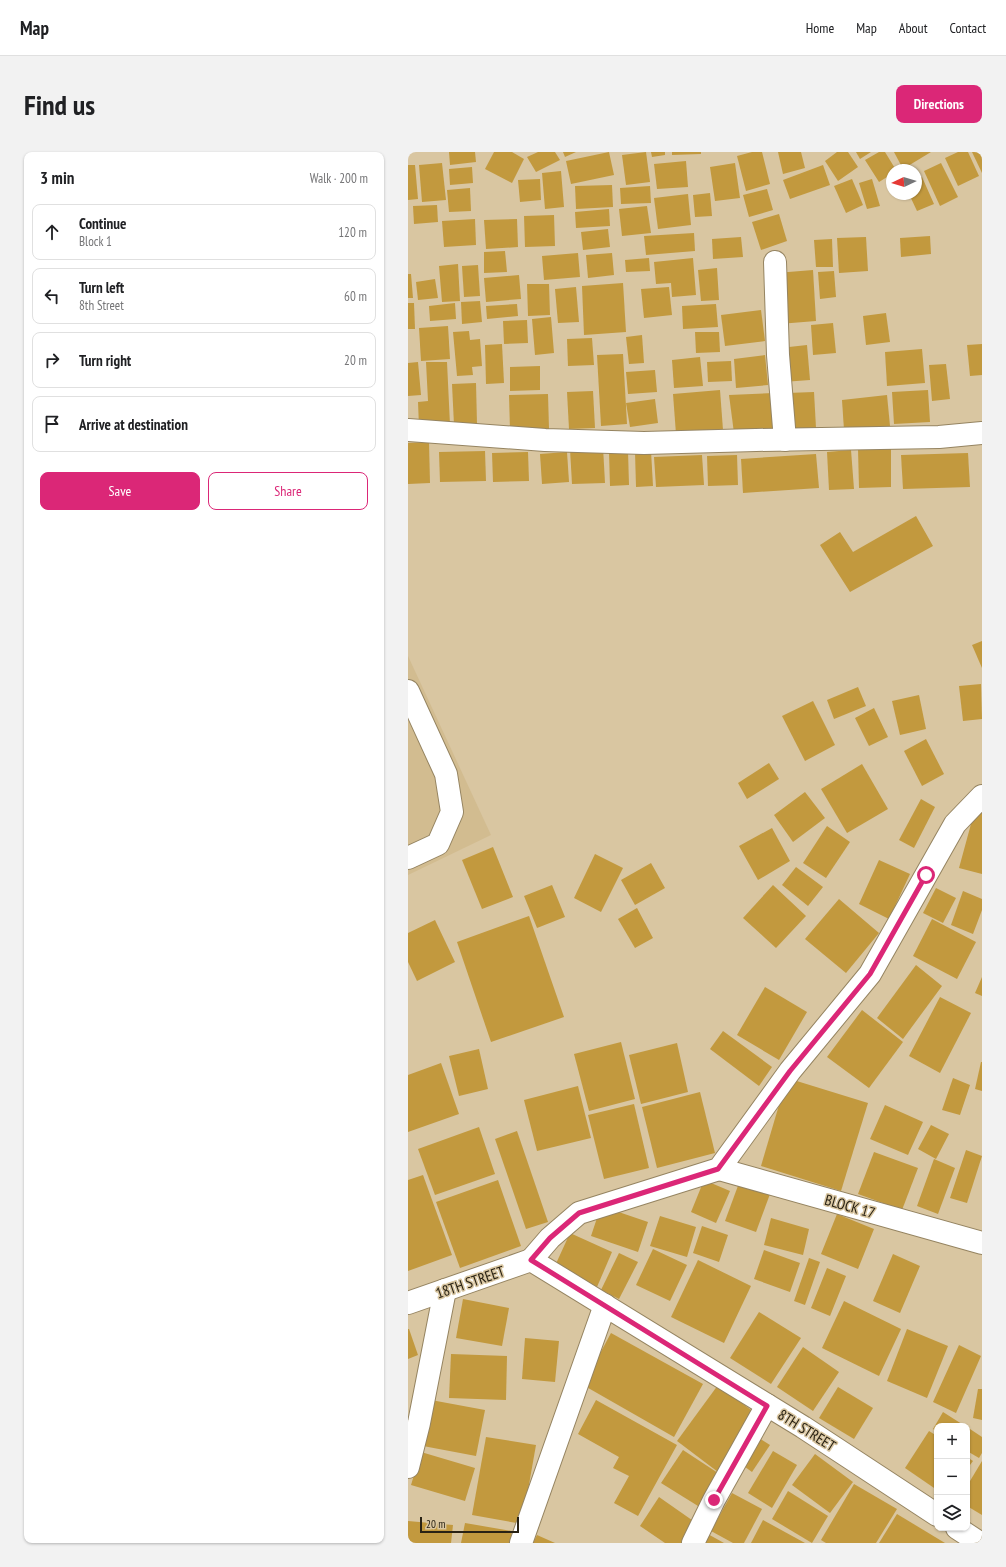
<!DOCTYPE html>
<html lang="en">
<head>
<meta charset="utf-8">
<style>
	:root { --surface:#fff; --page:#f2f2f2; --text:#202124; --muted:#757577; --line:#e0e0e0; --accent:#db2777 }
	body { margin:0; font-family:"PT Sans Narrow",sans-serif; background:var(--page); color:var(--text) }
	.controls { position:absolute; right:12px; bottom:12px; display:grid; overflow:hidden; border-radius:8px; box-shadow:0 1px 3px #0004 }
	.controls button { width:36px; height:36px; display:grid; place-items:center; padding:0; border:0; border-bottom:1px solid var(--line); background:var(--surface); color:var(--text); font:20px sans-serif }
	.compass { position:absolute; left:478px; top:12px; width:36px; height:36px; border-radius:50%; background:var(--surface); box-shadow:0 1px 3px #0004; rotate:266deg }
	.scale { position:absolute; left:12px; bottom:10px; width:99px; box-sizing:border-box; padding-left:4px; border:2px solid #292214; border-top:0; font-size:11px; line-height:14px; white-space:nowrap; color:#292214; -webkit-text-stroke:3px #d9c6a1; paint-order:stroke }
	.stop { position:absolute; width:12px; height:12px; margin:-9px; border:3px solid #db2777; border-radius:50%; background:#fff }
	.stop.end { background:#db2777; border-color:#fff; box-shadow:0 1px 4px #0008 }
	.list { margin:0; padding:0; list-style:none }
	h2 { display:flex; justify-content:space-between; align-items:center; height:52px; margin:0; padding:0 16px; font-size:17px }
	h2 small { font-size:13px; font-weight:400; color:var(--muted) }
	.list li { display:grid; grid-template-columns:26px 1fr auto; gap:12px; align-items:center; box-sizing:border-box; height:56px; margin:0 8px 8px; padding:0 8px; border:1px solid var(--line); border-radius:8px }
	.list b { display:block; font-size:15px; white-space:nowrap }
	.list p { margin:0; font-size:13px; white-space:nowrap; color:var(--muted) }
	.list em { font-size:13px; font-style:normal; color:var(--muted) }
	.actions { display:flex; gap:8px; padding:12px 16px }
	.actions a { flex:1; padding:9px 0; border:1px solid var(--accent); border-radius:8px; text-align:center; font-size:14px; color:var(--accent) }
	.actions .main { background:var(--accent); color:#fff }
	.icon { flex:none; width:22px; height:22px; fill:none; stroke:currentColor; stroke-width:2; stroke-linecap:round; stroke-linejoin:round }
	.map { position:relative; flex:none; width:574px; height:1391px; overflow:hidden; border-radius:8px }
	header { display:flex; align-items:center; gap:24px; box-sizing:border-box; height:56px; padding:0 20px; background:var(--surface); border-bottom:1px solid var(--line) }
	header strong { font-size:19px }
	nav { display:flex; gap:22px; margin-inline-start:auto; font-size:14px }
	.intro { display:flex; align-items:center; justify-content:space-between; box-sizing:border-box; height:96px; padding:0 24px }
	h1 { margin:0; font-size:28px }
	.button { padding:10px 18px; border-radius:8px; background:var(--accent); color:#fff; font-size:14px; font-weight:700 }
	main { display:flex; gap:24px; padding:0 24px }
	aside { flex:1; background:var(--surface); border-radius:8px; box-shadow:0 1px 3px #0004 }
	.map>svg:first-child { display:block }
	.built { fill:#d2bc90 }
	.building { fill:#c2993e }
	.lines { fill:none; stroke-linecap:round; stroke-linejoin:round }
	.minor-casing { stroke:#958461; stroke-width:24 }
	.minor { stroke:#fff; stroke-width:22 }
	.route { stroke:#db2777; stroke-width:5 }
	.labels { text-anchor:middle; dominant-baseline:central; stroke-width:3; stroke-linejoin:round; paint-order:stroke }
	.street-label { font-size:15px; fill:#292214; stroke:#d9c6a1 }
</style>
</head>
<body>
<header>
<strong>Map</strong>
<nav><a>Home</a><a>Map</a><a>About</a><a>Contact</a></nav>
</header>
<div class="intro"><h1>Find us</h1><a class="button">Directions</a></div>
<main>
<aside>
<h2>3 min<small>Walk · 200 m</small></h2>
<ul class="list">
<li><svg class="icon" aria-label="ahead" viewBox="0 0 24 24"><path d="M12 20V5M6 11l6-6 6 6"/></svg><div><b>Continue</b><p>Block 1</p></div><em>120 m</em></li>
<li><svg class="icon" aria-label="left" viewBox="0 0 24 24"><path d="M17 20v-9H6M10 6l-5 5 5 5"/></svg><div><b>Turn left</b><p>8th Street</p></div><em>60 m</em></li>
<li><svg class="icon" aria-label="right" viewBox="0 0 24 24"><path d="M7 20v-9h11M14 6l5 5-5 5"/></svg><div><b>Turn right</b></div><em>20 m</em></li>
<li><svg class="icon" aria-label="arrive" viewBox="0 0 24 24"><path d="M6 21V4h12l-3 4 3 4H6"/></svg><div><b>Arrive at destination</b></div></li>
</ul>
<div class="actions"><a class="main">Save</a><a>Share</a></div>
</aside>
<div class="map">
<svg width="574" height="1391" viewBox="0 0 574 1391">
	<rect width="100%" height="100%" fill="#d9c6a1"/>
	<path class="built" d="M0,504l83,179 -83,40z"/>
	<g class="building">
		<path d="M41,0h26l1,10 -26,3z"/>
		<path d="M86,0h18l12,7 -12,24 -27,-14z"/>
		<path d="M130,0h17l5,8 -24,12 -9,-15z"/>
		<path d="M155,0h13l-11,5z"/>
		<path d="M201,0l5,23 -43,9 -5,-23z"/>
		<path d="M238,0l4,30 -24,3 -4,-30z"/>
		<path d="M243,0h14v3l-13,2z"/>
		<path d="M264,0h29v2l-29,1z"/>
		<path d="M344,0h10l8,32 -24,7 -9,-35z"/>
		<path d="M370,0h23l4,16 -22,6z"/>
		<path d="M429,0h11l10,15 -20,14 -13,-20z"/>
		<path d="M448,0h15l-11,7z"/>
		<path d="M471,0h6l11,18h-4v4l-13,8 -14,-22z"/>
		<path d="M486,0h37l-28,17z"/>
		<path d="M550,0h10l11,24 -21,10 -13,-28z"/>
		<path d="M564,0h10v21z"/>
		<path d="M278,9l2,26 -31,2 -3,-25z"/>
		<path d="M34,11l4,37 -24,2 -3,-37z"/>
		<path d="M327,11l5,35 -25,3 -5,-34z"/>
		<path d="M533,11l17,34 -18,9 -16,-35z"/>
		<path d="M0,13h7l3,34 -10,1z"/>
		<path d="M415,13l7,20 -40,14 -7,-19z"/>
		<path d="M64,15l1,16 -23,2 -1,-16z"/>
		<path d="M153,19l3,36 -19,2 -3,-36z"/>
		<path d="M514,25l12,27 -17,7 -8,-17h7v-14z"/>
		<path d="M132,27l1,21 -21,2 -2,-22z"/>
		<path d="M444,27l11,26 -17,8 -12,-27z"/>
		<path d="M464,27l8,27 -13,3 -8,-26z"/>
		<path d="M204,33l1,22 -37,2 -1,-23z"/>
		<path d="M242,34l1,17 -30,1 -1,-16z"/>
		<path d="M62,36l1,23 -22,1 -2,-22z"/>
		<path d="M359,37l6,21 -24,7 -6,-22z"/>
		<path d="M302,41l2,23 -17,1 -2,-22z"/>
		<path d="M280,42l3,31 -33,4 -4,-31z"/>
		<path d="M29,53l1,17 -24,2 -1,-18z"/>
		<path d="M239,54l4,27 -29,3 -3,-27z"/>
		<path d="M201,57l1,17 -34,2 -1,-16z"/>
		<path d="M371,62l8,27 -26,9 -9,-28z"/>
		<path d="M146,63l1,31 -30,1 -1,-31z"/>
		<path d="M67,67l1,26 -32,2 -2,-26z"/>
		<path d="M109,67l1,28 -32,2 -2,-29z"/>
		<path d="M200,77l2,18 -27,3 -2,-18z"/>
		<path d="M286,81l1,18 -49,4 -2,-19z"/>
		<path d="M522,84l1,18 -30,3 -1,-19z"/>
		<path d="M333,85l2,20 -30,2 -1,-20z"/>
		<path d="M458,85l2,34 -29,2 -2,-35z"/>
		<path d="M424,87l1,28h-17l-2,-27z"/>
		<path d="M97,99l2,21 -23,1v-21z"/>
		<path d="M170,101l2,24 -36,3 -2,-24z"/>
		<path d="M204,101l2,22 -26,3 -2,-23z"/>
		<path d="M241,106l1,13 -24,1 -1,-12z"/>
		<path d="M285,106l3,37 -24,2 -1,-14 -15,1 -2,-22z"/>
		<path d="M50,112l2,37 -18,1 -3,-36z"/>
		<path d="M70,113l2,31 -16,1 -2,-31z"/>
		<path d="M309,116l2,32 -18,1 -3,-31z"/>
		<path d="M405,118l3,51 -37,3 -3,-51z"/>
		<path d="M426,119l2,26 -16,2 -2,-27z"/>
		<path d="M0,122h3l2,24h-5z"/>
		<path d="M111,123l2,24 -35,3 -2,-24z"/>
		<path d="M27,127l3,19 -20,2 -2,-18z"/>
		<path d="M215,131l3,49 -42,3 -2,-49z"/>
		<path d="M119,132h22l1,31 -22,1z"/>
		<path d="M168,135l3,35 -21,1 -3,-34z"/>
		<path d="M261,135l3,28 -28,3 -3,-29z"/>
		<path d="M72,149l2,21 -20,2 -1,-22z"/>
		<path d="M0,151h6l1,26h-7z"/>
		<path d="M47,151l1,16 -26,2 -1,-15z"/>
		<path d="M109,152l1,12 -31,3 -1,-13z"/>
		<path d="M308,152l2,23 -35,2 -1,-23z"/>
		<path d="M353,158l4,31 -40,5 -4,-31z"/>
		<path d="M478,161l4,29 -24,3 -3,-29z"/>
		<path d="M143,165l3,36 -19,2 -3,-36z"/>
		<path d="M119,168l1,23 -24,1 -1,-23z"/>
		<path d="M425,171l3,30 -23,2 -2,-30z"/>
		<path d="M40,174l2,33 -29,2 -2,-33z"/>
		<path d="M61,179l1,9 10,-1 2,27 -10,1 1,8 -16,1 -4,-44z"/>
		<path d="M287,180h24l1,20 -24,1z"/>
		<path d="M234,183l2,28 -15,1 -3,-27z"/>
		<path d="M184,186l2,27 -26,1 -1,-27z"/>
		<path d="M94,192l2,39 -18,1 -1,-39z"/>
		<path d="M574,192v31l-12,1 -3,-31z"/>
		<path d="M399,193l3,35 -27,2 -3,-34z"/>
		<path d="M514,197l3,34 -38,3 -2,-34z"/>
		<path d="M215,202l4,70 -26,2 -4,-71z"/>
		<path d="M357,203l3,30 -32,3 -2,-29z"/>
		<path d="M292,205l3,29 -29,2 -2,-28z"/>
		<path d="M323,209l1,20 -24,1 -1,-20z"/>
		<path d="M10,210l3,33 -13,1v-33z"/>
		<path d="M18,210h21l3,63 -31,2 -1,-25 10,-1z"/>
		<path d="M538,212l4,35 -18,2 -3,-36z"/>
		<path d="M132,214v24l-30,1v-24z"/>
		<path d="M247,218l2,22 -29,2 -2,-22z"/>
		<path d="M68,231l1,41 -23,1 -2,-41z"/>
		<path d="M312,238l3,40 -47,4 -3,-40z"/>
		<path d="M520,238l2,32 -36,2 -2,-32z"/>
		<path d="M185,239l2,37 -26,1 -2,-37z"/>
		<path d="M406,240l2,36 -28,2 -1,-37z"/>
		<path d="M366,241l1,41 -41,-1 -5,-38z"/>
		<path d="M140,242l1,35 -39,1 -1,-35z"/>
		<path d="M479,243l3,31 -46,4 -2,-30z"/>
		<path d="M247,247l3,24 -28,4 -4,-24z"/>
		<path d="M21,290l1,41 -22,1v-41z"/>
		<path d="M195,295l2,36 -33,1 -2,-35z"/>
		<path d="M483,296v39l-32,1 -1,-39z"/>
		<path d="M443,298l3,39 -25,1 -2,-38z"/>
		<path d="M77,299l1,30 -46,1 -1,-30z"/>
		<path d="M220,299l1,34 -19,1 -1,-34z"/>
		<path d="M243,299l2,35 -17,1 -1,-35z"/>
		<path d="M120,300l1,29 -36,1 -1,-29z"/>
		<path d="M159,300l2,30 -27,2 -2,-30z"/>
		<path d="M560,301l2,34 -67,2 -2,-34z"/>
		<path d="M408,302l3,34 -76,5 -2,-34z"/>
		<path d="M294,303l2,30 -48,2 -2,-30z"/>
		<path d="M329,303l1,30 -30,1 -1,-30z"/>
		<path d="M508,364l17,30 -83,46 -30,-47 20,-13 13,20z"/>
		<path d="M574,489v27l-10,-23z"/>
		<path d="M573,532l1,35 -19,2 -4,-35z"/>
		<path d="M450,535l8,19 -32,13 -7,-19z"/>
		<path d="M511,543l7,34 -26,6 -8,-34z"/>
		<path d="M405,549l22,44 -30,16 -23,-45z"/>
		<path d="M466,556l14,29 -19,9 -14,-28z"/>
		<path d="M518,587l18,35 -22,12 -18,-35z"/>
		<path d="M361,611l10,16 -32,20 -9,-16z"/>
		<path d="M454,612l26,45 -41,24 -26,-44z"/>
		<path d="M397,640l20,26 -32,24 -19,-27z"/>
		<path d="M513,647l14,8 -21,41 -15,-8z"/>
		<path d="M569,650l5,1v71l-23,-6z"/>
		<path d="M419,674l23,16 -24,36 -23,-15z"/>
		<path d="M364,676l18,33 -32,19 -19,-34z"/>
		<path d="M85,695l20,50 -31,12 -20,-49z"/>
		<path d="M187,702l28,14 -22,44 -27,-14z"/>
		<path d="M471,708l31,14 -21,45 -30,-15z"/>
		<path d="M243,711l14,25 -30,17 -14,-25z"/>
		<path d="M388,715l27,20 -15,19 -26,-21z"/>
		<path d="M144,733l13,32 -28,11 -13,-32z"/>
		<path d="M365,733l33,31 -30,32 -33,-30z"/>
		<path d="M528,736l20,10 -13,25 -20,-10z"/>
		<path d="M555,739l19,8v11l-9,24 -22,-9z"/>
		<path d="M431,747l40,34 -33,40 -41,-34z"/>
		<path d="M229,756l16,30 -18,10 -17,-29z"/>
		<path d="M121,764l35,101 -73,25 -34,-100z"/>
		<path d="M524,767l44,23 -19,37 -44,-23z"/>
		<path d="M27,768l20,42 -38,19 -9,-19v-29z"/>
		<path d="M508,813l26,21 -39,53 -26,-21z"/>
		<path d="M574,825v19l-7,-3z"/>
		<path d="M357,835l42,25 -28,48 -42,-25z"/>
		<path d="M532,845l31,16 -31,60 -31,-17z"/>
		<path d="M454,858l41,32 -34,46 -42,-31z"/>
		<path d="M315,879l49,36 -13,19 -49,-37z"/>
		<path d="M213,890l14,57 -46,12 -15,-57z"/>
		<path d="M269,891l11,49 -47,12 -12,-49z"/>
		<path d="M71,897l9,40 -29,7 -10,-40z"/>
		<path d="M573,910h1v29l-7,-2z"/>
		<path d="M33,911l18,51 -51,18v-57z"/>
		<path d="M379,926l81,25 -27,88 -80,-25z"/>
		<path d="M545,926l17,7 -10,30 -18,-5z"/>
		<path d="M170,934l13,52 -54,13 -13,-51z"/>
		<path d="M292,940l15,61 -58,15 -15,-61z"/>
		<path d="M226,952l15,64 -45,11 -16,-64z"/>
		<path d="M477,953l38,17 -15,33 -38,-16z"/>
		<path d="M523,973l18,9 -13,25 -18,-10z"/>
		<path d="M71,975l16,47 -60,21 -17,-46z"/>
		<path d="M109,979l31,91 -22,7 -31,-90z"/>
		<path d="M558,998l16,6 -15,47 -17,-5z"/>
		<path d="M466,1000l44,16 -16,42 -44,-16z"/>
		<path d="M526,1007l21,9 -17,46 -21,-8z"/>
		<path d="M15,1023l29,80 -44,16v-91z"/>
		<path d="M90,1028l23,66 -61,22 -24,-66z"/>
		<path d="M296,1028l26,11 -14,32 -25,-11z"/>
		<path d="M331,1031l31,11 -14,38 -31,-11z"/>
		<path d="M193,1054l47,16 -10,30 -47,-16z"/>
		<path d="M429,1062l37,15 -16,40 -37,-15z"/>
		<path d="M252,1064l36,11 -9,30 -37,-11z"/>
		<path d="M363,1066l38,11 -6,26 -39,-10z"/>
		<path d="M294,1074l26,9 -9,27 -26,-9z"/>
		<path d="M162,1081l42,19 -15,35 -43,-19z"/>
		<path d="M245,1097l34,16 -17,36 -34,-16z"/>
		<path d="M356,1098l36,13 -10,29 -36,-13z"/>
		<path d="M211,1101l19,9 -19,37 -18,-9z"/>
		<path d="M485,1102l27,12 -20,47 -27,-12z"/>
		<path d="M401,1106l11,4 -15,43 -11,-4z"/>
		<path d="M290,1108l53,26 -27,57 -53,-26z"/>
		<path d="M419,1116l19,8 -16,40 -19,-8z"/>
		<path d="M55,1147l46,9 -7,38 -46,-8z"/>
		<path d="M436,1149l57,28 -22,47 -57,-28z"/>
		<path d="M351,1160l42,26 -30,46 -41,-26z"/>
		<path d="M0,1177h1l9,26 -10,4z"/>
		<path d="M499,1177l41,17 -21,52 -40,-17z"/>
		<path d="M203,1181l92,51 -29,53 -91,-52z"/>
		<path d="M117,1186l34,3 -4,41 -33,-3z"/>
		<path d="M551,1193l22,11 -25,57 -23,-11z"/>
		<path d="M395,1195l36,25 -26,39 -36,-24z"/>
		<path d="M43,1202l56,2 -1,44 -57,-2z"/>
		<path d="M310,1233l41,31 -41,56 -41,-31z"/>
		<path d="M430,1235l35,21 -19,31 -35,-21z"/>
		<path d="M570,1237h4v31l-9,-2z"/>
		<path d="M23,1248l54,10 -9,46 -53,-10z"/>
		<path d="M188,1248l81,45 -39,71 -24,-13 15,-27 -16,-8 6,-11 -41,-23z"/>
		<path d="M535,1260l22,14h-28v5l-4,-2z"/>
		<path d="M559,1275l15,10v16l-3,5 -12,-7z"/>
		<path d="M521,1279l8,5v54l-32,-22z"/>
		<path d="M78,1285l50,8 -14,79 -50,-9z"/>
		<path d="M351,1286l11,7 -18,27 -11,-8z"/>
		<path d="M275,1298l35,23 -20,33 -37,-23z"/>
		<path d="M365,1299l24,14 -25,43 -24,-15z"/>
		<path d="M13,1300l54,16 -10,33 -54,-16z"/>
		<path d="M407,1302l38,28 -23,31 -38,-28z"/>
		<path d="M559,1305l6,4 -6,8z"/>
		<path d="M574,1309v54l-15,-9v-20z"/>
		<path d="M446,1332l43,25 -21,34h-50l-5,-3z"/>
		<path d="M380,1339l40,25 -16,27 -40,-24z"/>
		<path d="M324,1341l30,16 -18,34h-11l-22,-12z"/>
		<path d="M251,1345l40,28 -12,18h-22l-25,-17z"/>
		<path d="M489,1362l48,29h-66z"/>
		<path d="M355,1368l42,23h-54z"/>
		<path d="M0,1369l45,4 -2,18h-43z"/>
		<path d="M57,1371l47,8 -2,12h-49z"/>
		<path d="M298,1381l18,10h-23z"/>
		<path d="M129,1383l18,8h-22z"/>
	</g>
	<g class="lines">
		<g class="minor-casing">
			<g id="minor">
				<path d="M367,110l3,93 7,85"/>
				<path d="M0,278l137,10 99,3 112,-3 183,-3 43,-4"/>
				<path d="M0,539l38,83 6,38 -14,32 -30,14"/>
				<path d="M311,1017l263,74"/>
				<path d="M123,1108l19,-22 29,-25 140,-44 71,-98 80,-97 85,-150 27,-28"/>
				<path d="M123,1108l272,167 134,88"/>
				<path d="M0,1151l123,-43"/>
				<path d="M0,1315l11,-44 26,-133"/>
				<path d="M549,1376l23,15"/>
				<path d="M113,1391l84,-238"/>
				<path d="M285,1391l21,-43 53,-95"/>
			</g>
		</g>
		<use href="#minor" class="minor"/>
	</g>
	<g class="lines">
		<path class="route" d="M306,1348l53,-94 -236,-146 19,-22 29,-25 139,-44 72,-98 80,-97 56,-99"/>
	</g>
	<g class="labels">
		<g class="street-label">
			<text transform="translate(442 1054) rotate(16)">BLOCK 17</text>
			<text transform="translate(62 1130) rotate(-19)">18TH STREET</text>
			<text transform="translate(399 1278) rotate(32)">8TH STREET</text>
		</g>
	</g>
</svg>
<div class="controls">
<button>+</button>
<button>−</button>
<button><svg class="icon" aria-label="layers" viewBox="0 0 24 24"><path d="M12 4l9 5-9 5-9-5zM3 14l9 5 9-5"/></svg></button>
</div>
<svg class="compass" viewBox="-18 -18 36 36"><path d="M0-13l5 13h-10z" fill="#e53935"/><path d="M0 13l5-13h-10z" fill="#757577"/></svg>
<div class="scale">20 m</div>
<div class="stop" style="left:518px;top:723px"></div>
<div class="stop end" style="left:306px;top:1348px"></div>
</div>
</main>
</body>
</html>
